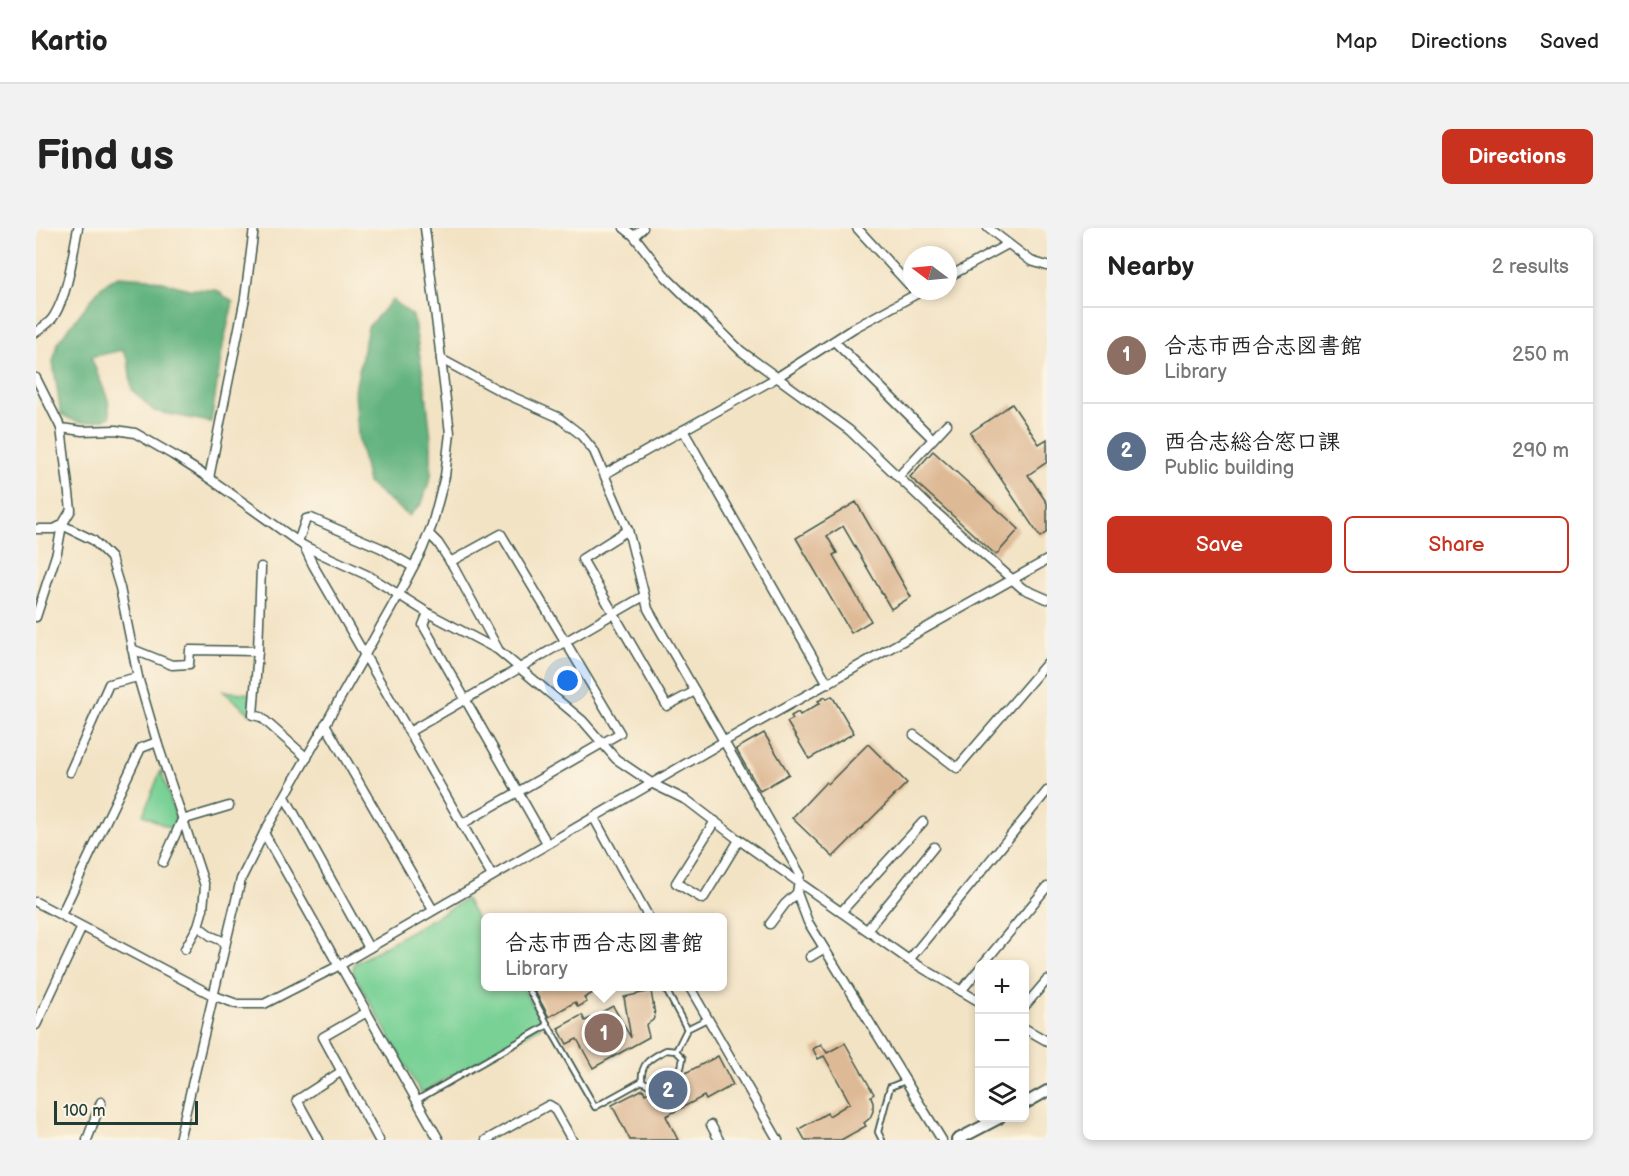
<!DOCTYPE html>
<html lang="en">
<head>
<meta charset="utf-8">
<style>
	:root { --surface:#fff; --page:#f2f2f2; --text:#222; --muted:#767676; --line:#e0e0e0; --accent:#c8321e }
	body { margin:0; font-family:"Balsamiq Sans","Klee One",sans-serif; background:var(--page); color:var(--text) }
	.controls { position:absolute; right:18px; bottom:18px; display:grid; overflow:hidden; border-radius:9px; box-shadow:0 3px 9px #0003 }
	.controls button { width:54px; height:54px; display:grid; place-items:center; padding:0; border:0; border-bottom:2px solid var(--line); background:var(--surface); color:var(--text); font:30px sans-serif }
	.compass { position:absolute; left:867px; top:18px; width:54px; height:54px; border-radius:50%; background:var(--surface); box-shadow:0 3px 9px #0003; rotate:286deg }
	.scale { position:absolute; left:18px; bottom:15px; width:144px; box-sizing:border-box; padding-left:6px; border:3px solid #1f3d34; border-top:0; font-size:16px; line-height:21px; white-space:nowrap; color:#1f3d34; -webkit-text-stroke:4px #fcf5e5; paint-order:stroke }
	.you { position:absolute; left:532px; top:453px; width:21px; height:21px; margin:-15px; border:4px solid #fff; border-radius:50%; background:#1a73e8; box-shadow:0 0 0 9px #1a73e833 }
	.badge { display:grid; place-items:center; width:39px; height:39px; border-radius:50%; background:var(--accent); color:#fff; font-size:20px; font-weight:700 }
	.pin { position:absolute; translate:-50% -50%; border:3px solid #fff; box-shadow:0 2px 6px #0006 }
	.popup { position:absolute; left:445px; top:685px; width:246px; height:78px; box-sizing:border-box; display:grid; place-content:center; border-radius:9px; background:var(--surface); filter:drop-shadow(0 2px 4px #0005); font-size:20px; white-space:nowrap; color:var(--muted) }
	.popup b { font-size:22px; color:var(--text) }
	.popup::after { content:''; position:absolute; left:50%; top:100%; margin-left:-12px; border:12px solid transparent; border-top-color:var(--surface) }
	.list { margin:0; padding:0; list-style:none }
	h2 { display:flex; justify-content:space-between; align-items:center; height:78px; margin:0; padding:0 24px; font-size:26px }
	h2 small { font-size:20px; font-weight:400; color:var(--muted) }
	.list li { display:grid; grid-template-columns:39px 1fr auto; gap:18px; align-items:center; box-sizing:border-box; height:96px; padding:0 24px; border-top:2px solid var(--line) }
	.list b { display:block; font-size:22px; white-space:nowrap }
	.list p { margin:0; font-size:20px; white-space:nowrap; color:var(--muted) }
	.list em { font-size:20px; font-style:normal; color:var(--muted) }
	.actions { display:flex; gap:12px; padding:18px 24px }
	.actions a { flex:1; padding:14px 0; border:2px solid var(--accent); border-radius:9px; text-align:center; font-size:21px; color:var(--accent) }
	.actions .main { background:var(--accent); color:#fff }
	.icon { flex:none; width:33px; height:33px; fill:none; stroke:currentColor; stroke-width:2; stroke-linecap:round; stroke-linejoin:round }
	.map { position:relative; flex:none; width:1011px; height:912px; overflow:hidden; border-radius:9px }
	header { display:flex; align-items:center; gap:36px; box-sizing:border-box; height:84px; padding:0 30px; background:var(--surface); border-bottom:2px solid var(--line) }
	header strong { font-size:28px }
	nav { display:flex; gap:33px; margin-inline-start:auto; font-size:21px }
	.intro { display:flex; align-items:center; justify-content:space-between; box-sizing:border-box; height:144px; padding:0 36px }
	h1 { margin:0; font-size:42px }
	.button { padding:15px 27px; border-radius:9px; background:var(--accent); color:#fff; font-size:21px; font-weight:700 }
	main { display:flex; gap:36px; padding:0 36px }
	aside { flex:1; background:var(--surface); border-radius:9px; box-shadow:0 3px 9px #0003 }
	.map>svg:first-child { display:block }
	.green { fill:#79d196; stroke:#4c8765; stroke-width:1.5 }
	.forest { fill:#62b37f; stroke:#40785a; stroke-width:1.5 }
	.building { fill:#deb995 }
	.lines { fill:none; stroke-linecap:round; stroke-linejoin:round }
	.service-casing { stroke:#3f564a; stroke-width:8 }
	.minor-casing { stroke:#3f564a; stroke-width:11 }
	.tertiary-casing { stroke:#3f564a; stroke-width:14 }
	.service { stroke:#fff; stroke-width:4.5 }
	.minor { stroke:#fff; stroke-width:8 }
	.tertiary { stroke:#fff; stroke-width:10 }
</style>
</head>
<body>
<header>
<strong>Kartio</strong>
<nav><a>Map</a><a>Directions</a><a>Saved</a></nav>
</header>
<div class="intro"><h1>Find us</h1><a class="button">Directions</a></div>
<main>
<div class="map">
<svg width="1011" height="912" viewBox="0 0 1011 912">
	<rect width="100%" height="100%" fill="#fcf5e5"/>
	<filter id="ink" filterUnits="userSpaceOnUse"><feTurbulence type="fractalNoise" baseFrequency=".0167" numOctaves="2"/><feDisplacementMap in="SourceGraphic" scale="12" xChannelSelector="R" yChannelSelector="G"/><feConvolveMatrix kernelMatrix="1 2 1 2 8 2 1 2 1" color-interpolation-filters="sRGB"/></filter>
	<filter id="wash" filterUnits="userSpaceOnUse"><feTurbulence type="fractalNoise" baseFrequency=".008" numOctaves="4" result="noise"/><feDisplacementMap in="SourceGraphic" scale="24" xChannelSelector="R" yChannelSelector="G"/><feGaussianBlur stdDeviation="1.35" result="paint"/><feColorMatrix in="noise" values="0 0 0 0 0 0 0 0 0 0 0 0 0 0 0 0 0 1.4 0 .05"/><feComposite in="paint" operator="in"/></filter>
	<g filter="url(#wash)">
		<rect width="100%" height="100%" fill="#f3e3c5"/>
		<g class="green">
			<path d="M187,463l29,3 -2,20z"/>
			<path d="M125,542l15,48 -4,11 -29,-14z"/>
			<path d="M430,671l19,35 1,52 29,1 1,2 6,-2 20,33 -2,7 -119,66 -68,-121 1,-8z"/>
		</g>
		<g class="forest">
			<path d="M82,48l30,2 41,11 27,1 17,12 -10,43 -12,77 -57,-11 -22,-21 -4,-30 -6,-10 -31,7 17,43 2,17c-21,7 -29,9 -49,-3l-8,-52 5,-20 43,-55z"/>
			<path d="M356,72l21,16 13,77 5,46v37l-9,27 -13,13 -41,-33 -10,-47 -3,-46 13,-63z"/>
		</g>
		<g id="blocks">
			<g class="building">
				<path d="M976,176l27,40 8,-5v23l-19,13 19,28v29l-7,5 -70,-104z"/>
				<path d="M897,223l86,78 -23,26 -86,-78z"/>
				<path d="M820,274l55,95 -20,12 -48,-83 -16,10 10,17 -4,2 38,66 -20,12 -55,-95z"/>
				<path d="M796,468l22,37 -45,26 -22,-37 6,-3 -2,-3 7,-4 2,3 20,-12 -2,-2 7,-4 2,2z"/>
				<path d="M728,505l25,41 -29,17 -24,-42z"/>
				<path d="M832,516l39,39 -74,74 -41,-39 34,-36 2,2z"/>
				<path d="M507,759h46l4,6 -9,5 3,4 -9,5 -3,-5 -26,15 -14,-26z"/>
				<path d="M615,763l4,24 -2,5 -7,5 3,12 -56,31 -16,-29 -10,5 -9,-16 24,-13 3,6 28,-15 18,32 -7,-41z"/>
				<path d="M809,815l29,51 -3,2 2,7v8l-3,7 -6,5 2,3 -25,14h-36l-6,-11 28,-16 2,3 21,-13 -26,-47 -6,3 -5,-10 8,-5 6,9z"/>
				<path d="M682,828l15,29 -27,15 -2,-4 -38,20 12,24h-48l-18,-35 31,-16 2,5z"/>
			</g>
		</g>
	</g>
	<g filter="url(#ink)">
		<use href="#blocks" fill-opacity="0" stroke="#3f564a" stroke-width="1.5"/>
		<g class="lines">
			<g class="service-casing">
				<g id="service">
					<path d="M495,758l-3,2 20,37"/>
					<path d="M628,758l23,43"/>
					<path d="M630,822l10,1 7,7 -2,10 -23,15 -9,2 -7,-4c-2,-18 9,-23 24,-31z"/>
					<path d="M640,823l11,-22 20,-10"/>
					<path d="M381,872l131,-75 47,82 47,-26"/>
					<path d="M846,912l-4,-8 12,-45 15,-6"/>
				</g>
			</g>
			<g class="minor-casing">
				<g id="minor">
					<path d="M588,0l10,8 32,41 75,74 108,79 82,78 91,80 25,11"/>
					<path d="M821,0l55,60"/>
					<path d="M952,0l43,33 16,5"/>
					<path d="M598,8l9,-8"/>
					<path d="M912,49l60,-33"/>
					<path d="M0,104c7,-5 14,-9 18,-16 15,-25 18,-59 24,-88"/>
					<path d="M798,113l99,98"/>
					<path d="M405,131l63,34 54,24 22,17 14,17 34,79 20,79 152,265 -3,19 11,29 134,218"/>
					<path d="M0,150l25,50 10,82 -9,15 -5,27 -21,65"/>
					<path d="M25,200l21,3 34,-1 19,3 38,22 36,23 95,68 65,30 59,37 70,37 85,71 33,38 37,25 35,17 51,39 170,120 71,42"/>
					<path d="M647,202l145,254"/>
					<path d="M569,246l171,-96 78,-50 68,-37"/>
					<path d="M862,249l49,-53"/>
					<path d="M173,250l36,-180 9,-70"/>
					<path d="M26,297l31,15 18,18 9,30 18,89 19,65 48,144 -2,23 -5,17 13,10 14,6"/>
					<path d="M0,301h18l8,-4"/>
					<path d="M592,302l-46,29 85,147 28,-15"/>
					<path d="M393,306l9,9 15,23 45,83"/>
					<path d="M262,314l8,-23 5,-1 70,30 32,19"/>
					<path d="M268,318l9,19 179,311"/>
					<path d="M414,334l51,-28 119,199 -158,91"/>
					<path d="M225,339l-3,84 -5,64 8,2 46,41"/>
					<path d="M392,385l-5,12 124,218"/>
					<path d="M96,421l40,16 17,-1 1,-14 68,1"/>
					<path d="M289,496l108,186"/>
					<path d="M373,504l235,-136"/>
					<path d="M878,507l43,33 90,-105"/>
					<path d="M34,544l39,-88 29,-7"/>
					<path d="M249,569l84,151"/>
					<path d="M558,590l55,100"/>
					<path d="M679,593l-39,62 27,16 36,-59"/>
					<path d="M228,605l72,128 4,4 99,175"/>
					<path d="M127,634l19,-42 47,-14"/>
					<path d="M0,674l176,93 25,9h27l76,-39 383,-223 324,-182"/>
					<path d="M805,684l82,-90"/>
					<path d="M25,687l80,-167 16,-6"/>
					<path d="M734,696l15,-20 12,-11"/>
					<path d="M831,702l67,-83"/>
					<path d="M149,721l13,-23"/>
					<path d="M774,729l13,-8"/>
					<path d="M873,732l138,-169"/>
					<path d="M947,736l64,-77"/>
					<path d="M653,758l89,154"/>
					<path d="M925,763l19,-23"/>
					<path d="M988,779l23,-27"/>
					<path d="M331,784l-44,25 56,103"/>
					<path d="M0,797l46,-98"/>
					<path d="M988,800l23,13"/>
					<path d="M675,897l8,15"/>
					<path d="M51,912l14,-38"/>
					<path d="M143,912l62,-261 23,-46 134,-237 24,-46 10,-25 13,-49 5,-43 -25,-205"/>
					<path d="M283,912l-22,-40 45,-29"/>
					<path d="M450,912l63,-35 5,3 18,32"/>
				</g>
			</g>
			<g class="tertiary-casing">
				<g id="tertiary">
					<path d="M988,876l23,-13"/>
					<path d="M921,912l42,-22"/>
				</g>
			</g>
			<use href="#service" class="service"/>
			<use href="#minor" class="minor"/>
			<use href="#tertiary" class="tertiary"/>
		</g>
	</g>
</svg>
<div class="controls">
<button>+</button>
<button>−</button>
<button><svg class="icon" aria-label="layers" viewBox="0 0 24 24"><path d="M12 4l9 5-9 5-9-5zM3 14l9 5 9-5"/></svg></button>
</div>
<svg class="compass" viewBox="-18 -18 36 36"><path d="M0-13l5 13h-10z" fill="#e53935"/><path d="M0 13l5-13h-10z" fill="#767676"/></svg>
<div class="scale">100 m</div>
<div class="you"></div>
<div class="pin badge" style="left:568px;top:805px;background:#8d6e63">1</div>
<div class="popup"><b>合志市西合志図書館</b>Library</div>
<div class="pin badge" style="left:632px;top:862px;background:#5c6f8a">2</div>
</div>
<aside>
<h2>Nearby<small>2 results</small></h2>
<ul class="list">
<li><span class="badge" style="background:#8d6e63">1</span><div><b>合志市西合志図書館</b><p>Library</p></div><em>250 m</em></li>
<li><span class="badge" style="background:#5c6f8a">2</span><div><b>西合志総合窓口課</b><p>Public building</p></div><em>290 m</em></li>
</ul>
<div class="actions"><a class="main">Save</a><a>Share</a></div>
</aside>
</main>
</body>
</html>
